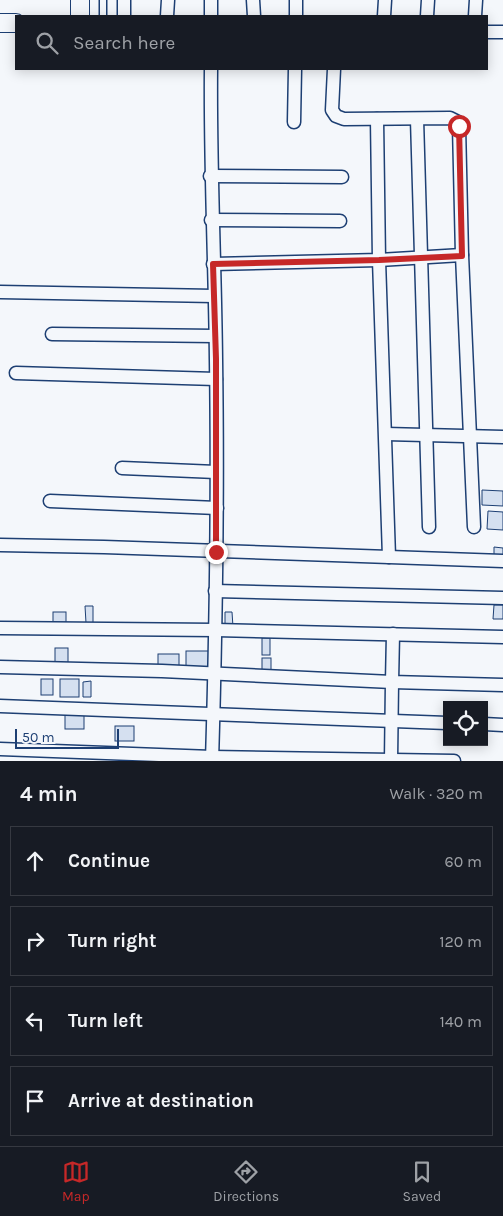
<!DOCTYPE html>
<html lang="en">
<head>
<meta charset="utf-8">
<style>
	:root { --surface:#171b24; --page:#20242c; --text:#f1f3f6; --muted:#9ea1a6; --line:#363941; --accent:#c62828 }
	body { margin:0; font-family:Karla,sans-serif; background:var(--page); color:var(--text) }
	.controls { position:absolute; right:15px; bottom:15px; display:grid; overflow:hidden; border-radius:0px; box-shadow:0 2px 12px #0003 }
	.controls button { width:45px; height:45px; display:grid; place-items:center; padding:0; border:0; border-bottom:1px solid var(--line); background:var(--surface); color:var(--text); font:25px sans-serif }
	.scale { position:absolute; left:15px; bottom:12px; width:104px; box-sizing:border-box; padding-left:5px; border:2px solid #1d3f73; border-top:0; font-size:14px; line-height:18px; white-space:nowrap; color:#1d3f73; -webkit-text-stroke:4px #f4f7fb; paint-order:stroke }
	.stop { position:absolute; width:15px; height:15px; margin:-11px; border:4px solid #c62828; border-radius:50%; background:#fff }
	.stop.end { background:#c62828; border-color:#fff; box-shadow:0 1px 5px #0008 }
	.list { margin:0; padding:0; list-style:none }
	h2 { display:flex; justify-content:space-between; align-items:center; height:65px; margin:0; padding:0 20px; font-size:21px }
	h2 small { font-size:16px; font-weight:400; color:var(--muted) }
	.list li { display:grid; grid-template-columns:32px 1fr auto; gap:15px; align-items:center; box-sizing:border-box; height:70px; margin:0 10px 10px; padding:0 10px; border:1px solid var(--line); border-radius:0px }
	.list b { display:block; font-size:19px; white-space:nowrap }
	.list em { font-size:16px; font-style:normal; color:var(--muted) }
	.icon { flex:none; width:28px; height:28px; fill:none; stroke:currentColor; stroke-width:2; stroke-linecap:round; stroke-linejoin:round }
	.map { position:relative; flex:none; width:503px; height:761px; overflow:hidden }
	.search { position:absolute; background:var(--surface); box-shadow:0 2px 12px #0003; left:15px; right:15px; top:15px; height:55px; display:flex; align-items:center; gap:12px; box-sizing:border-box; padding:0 18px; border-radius:0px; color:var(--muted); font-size:19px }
	.sheet { height:385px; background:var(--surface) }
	nav { display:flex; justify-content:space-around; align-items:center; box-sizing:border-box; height:70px; border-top:1px solid var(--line); background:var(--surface); font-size:14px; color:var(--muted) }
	nav a { display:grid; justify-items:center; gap:2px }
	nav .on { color:var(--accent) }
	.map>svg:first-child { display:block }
	.building { fill:#d5e0f0; stroke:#1d3f73 }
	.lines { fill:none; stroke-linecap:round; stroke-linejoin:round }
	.lane-casing { stroke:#1d3f73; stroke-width:9 }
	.street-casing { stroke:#1d3f73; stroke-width:15 }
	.secondary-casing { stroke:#1d3f73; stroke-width:20 }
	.lane { stroke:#f4f7fb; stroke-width:6 }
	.street { stroke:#f4f7fb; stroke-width:12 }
	.secondary { stroke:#f4f7fb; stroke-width:18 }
	.route { stroke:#c62828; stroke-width:6 }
</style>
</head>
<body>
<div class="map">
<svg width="503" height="761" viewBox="0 0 503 761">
	<rect width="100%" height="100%" fill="#f4f7fb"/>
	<g class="building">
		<path d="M482,490l21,1v15l-21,-1z"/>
		<path d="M488,511l15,1v18l-16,-1z"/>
		<path d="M494,547l9,1v11l-9,-1z"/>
		<path d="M494,605h9v14h-10z"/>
		<path d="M85,606h8v17h-7z"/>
		<rect x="53" y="612" width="13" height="15"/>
		<path d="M225,612h7l1,15h-8z"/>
		<rect x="262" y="638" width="8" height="17"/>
		<rect x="55" y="648" width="13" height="17"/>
		<rect x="186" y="651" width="25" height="17"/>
		<rect x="158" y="654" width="21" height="13"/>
		<rect x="262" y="658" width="9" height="16"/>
		<rect x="41" y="679" width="12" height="16"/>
		<rect x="60" y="679" width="19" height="18"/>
		<path d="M91,681v16h-8v-15z"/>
		<rect x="65" y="714" width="19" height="15"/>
		<rect x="115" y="726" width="19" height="15"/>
	</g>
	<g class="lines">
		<g class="lane-casing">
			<path id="lane" d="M103,16v-16"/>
		</g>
		<g class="street-casing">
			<g id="street">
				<path d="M253,0l1,16"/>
				<path d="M296,0v16"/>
				<path d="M124,16v-16"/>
				<path d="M167,16l1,-16"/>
				<path d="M211,16v-16"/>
				<path d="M384,16l1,-16"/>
				<path d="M427,16l1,-16"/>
				<path d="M475,16l1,-16"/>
				<path d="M487,32h16"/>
				<path d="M211,69c-1,97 4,194 5,291 2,134 0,267 -4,401"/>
				<path d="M334,69l-2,41 4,6 8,3 106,-1 8,4 1,4 3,129 12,272"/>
				<path d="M377,119l2,141 10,297"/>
				<path d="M417,119l12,408"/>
				<path d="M294,122l1,-53"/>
				<path d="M210,176l132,1"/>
				<path d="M211,220l129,1"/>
				<path d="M213,264l166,-4 83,-5"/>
				<path d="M0,292l214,4"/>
				<path d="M52,334l163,2"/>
				<path d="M16,373l200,6"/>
				<path d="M386,434l117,3"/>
				<path d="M122,468l94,4"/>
				<path d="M50,501l167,7"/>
				<path d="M0,545l104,2 399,14"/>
				<path d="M215,591l288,7"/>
				<path d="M0,628l216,2 287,7"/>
				<path d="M393,634l-1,48 111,3"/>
				<path d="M0,667l162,4 230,11 -1,79"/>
				<path d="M0,706l447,17"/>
				<path d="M484,724l19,1"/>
				<path d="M0,749l212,8 242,4"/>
			</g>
		</g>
		<g class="secondary-casing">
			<g id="secondary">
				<path d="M80,16v-16"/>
				<path d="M0,23h16"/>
			</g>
		</g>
		<use href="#lane" class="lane"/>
		<use href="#street" class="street"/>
		<use href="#secondary" class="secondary"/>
	</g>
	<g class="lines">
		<path class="route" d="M216,552v-193l-3,-95 166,-4 83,-4 -3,-130"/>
	</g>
</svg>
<div class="controls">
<button><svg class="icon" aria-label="locate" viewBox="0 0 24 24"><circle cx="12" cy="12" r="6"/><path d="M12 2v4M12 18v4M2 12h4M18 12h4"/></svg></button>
</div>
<div class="scale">50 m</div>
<div class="stop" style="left:459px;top:126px"></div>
<div class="stop end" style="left:216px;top:552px"></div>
<div class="search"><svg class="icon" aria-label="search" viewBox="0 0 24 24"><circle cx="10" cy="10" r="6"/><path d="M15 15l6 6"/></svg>Search here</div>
</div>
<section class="sheet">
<h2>4 min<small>Walk · 320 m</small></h2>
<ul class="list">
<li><svg class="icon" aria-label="ahead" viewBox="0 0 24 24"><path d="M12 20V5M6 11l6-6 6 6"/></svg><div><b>Continue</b></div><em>60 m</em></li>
<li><svg class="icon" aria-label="right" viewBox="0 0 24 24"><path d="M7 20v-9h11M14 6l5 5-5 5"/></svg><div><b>Turn right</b></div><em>120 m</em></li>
<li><svg class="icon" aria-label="left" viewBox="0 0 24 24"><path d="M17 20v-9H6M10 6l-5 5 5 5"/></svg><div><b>Turn left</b></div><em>140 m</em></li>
<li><svg class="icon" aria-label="arrive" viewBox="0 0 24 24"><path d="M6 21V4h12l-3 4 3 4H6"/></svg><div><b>Arrive at destination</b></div></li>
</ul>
</section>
<nav>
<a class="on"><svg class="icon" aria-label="map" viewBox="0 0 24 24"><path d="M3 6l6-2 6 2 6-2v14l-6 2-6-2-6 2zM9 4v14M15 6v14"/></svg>Map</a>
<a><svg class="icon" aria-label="directions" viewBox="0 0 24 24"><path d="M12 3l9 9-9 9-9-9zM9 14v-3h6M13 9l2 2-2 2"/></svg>Directions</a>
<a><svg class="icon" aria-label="saved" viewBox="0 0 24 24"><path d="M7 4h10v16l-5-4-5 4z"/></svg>Saved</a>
</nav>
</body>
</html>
